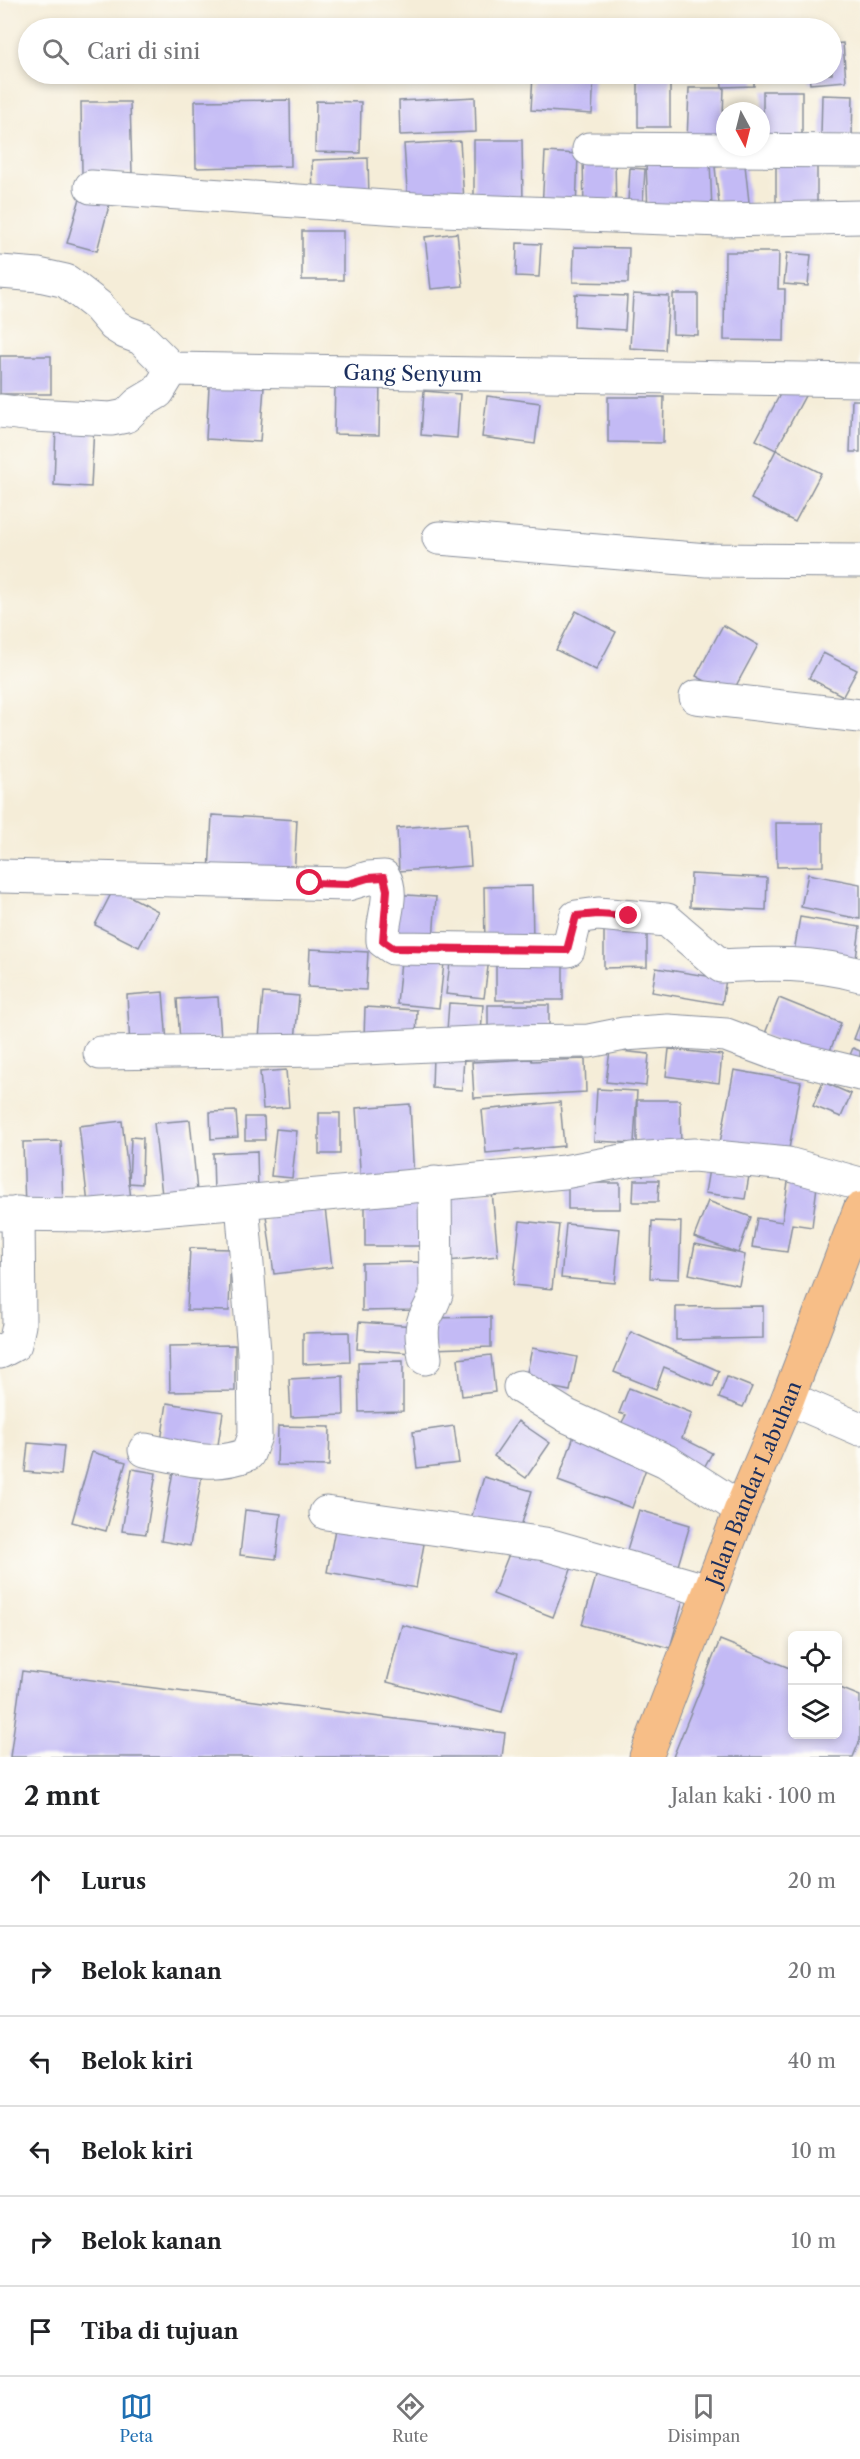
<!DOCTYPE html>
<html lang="id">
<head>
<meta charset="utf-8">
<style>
	:root { --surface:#fff; --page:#f2f2f2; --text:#202124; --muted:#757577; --line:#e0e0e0; --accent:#1f6fb2 }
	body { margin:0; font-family:"Libre Caslon Text",serif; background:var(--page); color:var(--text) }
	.controls { position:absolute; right:18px; bottom:18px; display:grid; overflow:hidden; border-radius:9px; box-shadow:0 3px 9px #0003 }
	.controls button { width:54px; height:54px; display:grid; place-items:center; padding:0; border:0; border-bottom:2px solid var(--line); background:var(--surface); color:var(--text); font:30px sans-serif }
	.compass { position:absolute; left:716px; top:102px; width:54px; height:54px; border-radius:50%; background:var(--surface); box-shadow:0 3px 9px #0003; rotate:173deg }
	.stop { position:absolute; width:18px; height:18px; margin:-14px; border:4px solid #e11d48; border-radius:50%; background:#fff }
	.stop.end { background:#e11d48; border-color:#fff; box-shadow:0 2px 6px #0008 }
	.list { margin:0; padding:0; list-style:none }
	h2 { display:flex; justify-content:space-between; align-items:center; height:78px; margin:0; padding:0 24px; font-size:26px }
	h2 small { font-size:20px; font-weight:400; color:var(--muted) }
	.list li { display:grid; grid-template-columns:39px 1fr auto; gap:18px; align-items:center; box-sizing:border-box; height:90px; padding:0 24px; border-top:2px solid var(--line) }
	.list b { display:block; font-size:22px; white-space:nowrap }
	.list em { font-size:20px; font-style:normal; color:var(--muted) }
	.icon { flex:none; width:33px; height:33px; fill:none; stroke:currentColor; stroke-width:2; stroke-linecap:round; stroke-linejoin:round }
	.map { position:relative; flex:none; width:860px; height:1757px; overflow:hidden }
	.search { position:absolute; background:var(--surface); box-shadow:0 3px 9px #0003; left:18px; right:18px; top:18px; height:66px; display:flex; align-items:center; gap:15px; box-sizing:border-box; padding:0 21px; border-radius:33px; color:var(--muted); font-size:22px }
	.sheet { height:618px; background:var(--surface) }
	nav { display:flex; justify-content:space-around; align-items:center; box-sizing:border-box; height:84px; border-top:2px solid var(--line); background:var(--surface); font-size:16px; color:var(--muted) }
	nav a { display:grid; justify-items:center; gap:3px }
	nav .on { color:var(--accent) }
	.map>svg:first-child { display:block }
	.building { fill:#c3baf5 }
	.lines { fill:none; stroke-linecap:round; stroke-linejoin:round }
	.minor-casing { stroke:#888e9b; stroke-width:35 }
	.major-casing { stroke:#888e9b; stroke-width:35 }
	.minor { stroke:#fff; stroke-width:33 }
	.major { stroke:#f7be87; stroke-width:33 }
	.route { stroke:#e11d48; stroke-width:8 }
	.labels { text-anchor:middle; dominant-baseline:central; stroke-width:4.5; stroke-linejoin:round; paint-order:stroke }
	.street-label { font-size:21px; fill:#1b2f5e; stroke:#fdfcf7 }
</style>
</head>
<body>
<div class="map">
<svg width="860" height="1757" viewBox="0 0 860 1757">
	<rect width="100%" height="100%" fill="#fdfcf7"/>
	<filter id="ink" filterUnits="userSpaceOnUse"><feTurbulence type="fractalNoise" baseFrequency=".0167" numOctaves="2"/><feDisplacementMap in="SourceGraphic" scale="12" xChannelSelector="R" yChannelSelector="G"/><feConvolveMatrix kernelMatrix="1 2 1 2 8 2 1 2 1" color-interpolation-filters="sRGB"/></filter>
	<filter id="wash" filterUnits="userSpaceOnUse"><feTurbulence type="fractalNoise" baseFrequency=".008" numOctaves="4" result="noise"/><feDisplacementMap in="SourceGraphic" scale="24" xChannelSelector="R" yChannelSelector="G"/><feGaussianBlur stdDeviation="1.35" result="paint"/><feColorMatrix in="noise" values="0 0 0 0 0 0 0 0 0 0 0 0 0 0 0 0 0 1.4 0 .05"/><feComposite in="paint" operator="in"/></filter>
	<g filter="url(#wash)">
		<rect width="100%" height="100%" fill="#f5edd8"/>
		<g id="blocks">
			<g class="building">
				<path d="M843,43l3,38 -36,3 -1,-10h23v-30z"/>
				<path d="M533,74h61l-2,40 -61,-4z"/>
				<rect x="638" y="74" width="32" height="53"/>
				<path d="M721,74h33v12l-32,1z"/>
				<path d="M689,88h35l-2,55 -35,-1z"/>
				<path d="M763,91h39v56l-39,1z"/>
				<path d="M822,95l31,1 -1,41 -31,-1z"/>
				<path d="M475,97l1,35 -76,3 -1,-34z"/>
				<path d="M290,100l1,66 -95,2 -1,-67z"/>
				<path d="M316,101l45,1 -1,51 -45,-1z"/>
				<path d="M81,102h49l2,71 -50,1z"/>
				<path d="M474,140h48l1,65h-49z"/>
				<path d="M460,141l4,59 -56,4 -4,-60z"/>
				<path d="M545,152l33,2 -2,57 -34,-2z"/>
				<path d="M583,156h32l1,58h-32z"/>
				<path d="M368,158l1,40 -56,1 -1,-39z"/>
				<path d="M710,160l2,50 -64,2 -2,-49z"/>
				<rect x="776" y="160" width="41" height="52"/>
				<path d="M745,165l5,46 -30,2 -5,-46z"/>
				<path d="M630,168l15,1 -2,34 -15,-1z"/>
				<path d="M81,195l29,7 -13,49 -30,-8z"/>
				<rect x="302" y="231" width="41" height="49"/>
				<path d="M457,233l6,53 -32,3 -6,-52z"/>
				<path d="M517,243l24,1 -2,33 -23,-1z"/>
				<path d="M574,247l55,1 -1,35 -55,-1z"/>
				<path d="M725,252h54l-1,37h7l-1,52 -60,-1z"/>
				<path d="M787,253l24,2 -3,31 -24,-2z"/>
				<path d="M575,294l52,2 -2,34 -51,-3z"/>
				<path d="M633,294l36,2 -4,54 -35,-2z"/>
				<path d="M673,294h25v41l-25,-1z"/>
				<rect x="0" y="356" width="51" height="38"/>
				<path d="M210,370l55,3 -5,69 -54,-3z"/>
				<path d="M335,381h45l-1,54 -45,-1z"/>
				<path d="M786,383l20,11 -30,56 45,23 -26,49 -44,-23 25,-49 -20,-10z"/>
				<path d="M424,391l36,3 -3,44 -36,-3z"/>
				<path d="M487,396l53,7 -5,41 -53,-7z"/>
				<path d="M608,397h56l-1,46 -55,-1z"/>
				<path d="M852,400h8v52h-10z"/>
				<path d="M56,424l38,1 -3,62 -37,-2z"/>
				<path d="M576,611l40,21 -20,38 -40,-20z"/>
				<path d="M723,625l35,20 -27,50 -35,-19z"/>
				<path d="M823,653l34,17 -14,26 -34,-18z"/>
				<path d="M212,815l85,5 -3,58 -85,-5z"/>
				<path d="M468,823l3,43 -72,5 -2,-43z"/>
				<path d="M776,823h47v43l-46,1z"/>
				<path d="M691,874l76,4 -1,32 -76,-3z"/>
				<path d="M808,874l52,10v35l-59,-12z"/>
				<path d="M532,886l1,56 -48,2 -1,-57z"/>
				<path d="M114,888l44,23 -19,36 -44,-22z"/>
				<path d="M392,894l44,3 -3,44 -43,-3z"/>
				<path d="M800,917l60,10 -5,40 -62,-10z"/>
				<path d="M647,930v37l-43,1v-37z"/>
				<path d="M310,949l58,3 -2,38 -58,-3z"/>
				<path d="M402,950l43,4 -6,54 -42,-4z"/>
				<path d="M451,955l38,4 -5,39 -38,-4z"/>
				<rect x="496" y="955" width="67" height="45"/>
				<path d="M656,968l70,11 -4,25 -70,-12z"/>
				<path d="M163,992l4,51 -37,2 -3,-50z"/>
				<path d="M263,993l36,3 -4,45 -36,-3z"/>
				<path d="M218,997l3,41 -41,3 -3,-42z"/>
				<path d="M779,998l62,25 -15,38 -62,-25z"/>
				<path d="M449,1003l34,2 -2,28 -34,-2z"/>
				<rect x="488" y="1005" width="61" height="31"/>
				<path d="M365,1007l52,3 -1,31 -52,-2z"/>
				<path d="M860,1023v18l-6,-2z"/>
				<path d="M853,1048l7,3v22l-15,-6z"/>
				<path d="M669,1049l53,6 -3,28 -53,-7z"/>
				<path d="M610,1050l39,4 -3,32 -40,-4z"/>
				<path d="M433,1055l31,2 -2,33 -30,-2z"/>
				<path d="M531,1059l1,2 53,-2 1,33 -112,6 -2,-36z"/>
				<path d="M286,1070l3,37 -26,2 -3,-37z"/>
				<path d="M734,1070l67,12 -14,78 -68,-12z"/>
				<path d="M823,1082l28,12 -10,23 -28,-11z"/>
				<path d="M597,1089l40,2 -3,52 -40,-2z"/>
				<path d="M637,1100h43l1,51 -44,1z"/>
				<path d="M560,1102l4,44 -78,7 -4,-43z"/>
				<path d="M410,1104l4,76 -53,4 -5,-76z"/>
				<path d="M236,1111l2,26 -27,2 -1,-27z"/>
				<rect x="319" y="1113" width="21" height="41"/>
				<path d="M245,1117h19l1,23h-20z"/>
				<path d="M190,1120l7,71 -35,4 -8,-72z"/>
				<path d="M122,1121l10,87 -43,5 -10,-87z"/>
				<path d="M276,1129l21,2 -5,47 -21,-2z"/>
				<path d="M131,1137l12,1 -1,46 -13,-1z"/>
				<path d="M61,1141l2,67 -38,1 -2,-67z"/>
				<path d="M257,1151l1,40 -44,2 -1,-40z"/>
				<path d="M709,1169l40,7 -4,23 -40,-6z"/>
				<path d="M634,1180h25l-1,22h-25z"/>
				<path d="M788,1182l29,4 -5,41 -20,-3 -5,28 -35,-5 5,-29 25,4z"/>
				<rect x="568" y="1183" width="52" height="26"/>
				<path d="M492,1192l6,64 -50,5 -6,-64z"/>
				<path d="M431,1196l1,50h-67v-49z"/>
				<path d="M708,1201l43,16 -13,36 7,2 -6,30 -50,-11 6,-30 43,9 -44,-16z"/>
				<path d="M325,1208l7,59 -58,7 -8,-59z"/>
				<path d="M520,1221l39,4 -7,64 -39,-4z"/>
				<path d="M652,1221l29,1 -2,57 -29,-1z"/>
				<path d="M566,1224l54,5 -5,54 -54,-5z"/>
				<path d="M190,1248l41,1 -2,62 -42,-1z"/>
				<path d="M420,1262l1,48 -59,1v-48z"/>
				<path d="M763,1306v32l-87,2v-33z"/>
				<path d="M491,1317v30l-60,2 -1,-31z"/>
				<path d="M359,1322l56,4 -2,27 -56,-4z"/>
				<path d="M349,1332l1,30 -47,2v-31z"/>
				<path d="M631,1332l88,39 -6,16 -49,-20 -8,22 -42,-17z"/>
				<path d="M235,1345v46l-65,1 -1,-46z"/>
				<path d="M532,1348l45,9 -7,34 -45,-9z"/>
				<path d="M491,1355l4,37 -33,4 -4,-37z"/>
				<path d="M403,1361v50l-44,1 -1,-50z"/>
				<path d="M343,1376l1,39 -53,2 -2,-38z"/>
				<path d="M727,1377l25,10 -9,20 -24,-9z"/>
				<path d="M629,1388l63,25 -10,25 30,15 -11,20 -84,-42 9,-16 -7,-2z"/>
				<path d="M167,1403l56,9 -7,46 -56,-10z"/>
				<path d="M518,1421l32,22 -24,35 -32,-22z"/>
				<path d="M278,1426l52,1 -1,39 -52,-1z"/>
				<path d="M454,1426l5,37 -42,5 -4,-36z"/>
				<path d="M574,1436l74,27 -16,45 -74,-27z"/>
				<path d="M28,1443l36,3 -3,29 -36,-3z"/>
				<path d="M92,1452l34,10 -20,69 -34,-9z"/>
				<path d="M132,1469l24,4 -10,61 -24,-3z"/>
				<path d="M173,1471l29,4 -12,71 -29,-5z"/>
				<path d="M484,1477l48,14 -14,45 -48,-14z"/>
				<path d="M245,1510l36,4 -5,45 -36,-4z"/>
				<path d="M639,1510l51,15 -16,54 -51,-16z"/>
				<path d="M335,1529l89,15 -8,44 -89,-16z"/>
				<path d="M513,1544l59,23 -19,50 -60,-23z"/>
				<path d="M599,1566l87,23 -16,59 -88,-23z"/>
				<path d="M402,1625l115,29 -15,58 -115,-30z"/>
				<path d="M720,1640l72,29v65h46v-47l22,9v44l-7,17h-180z"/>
				<path d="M22,1671l483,62 -3,24h-492z"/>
			</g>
		</g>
	</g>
	<g filter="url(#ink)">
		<use href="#blocks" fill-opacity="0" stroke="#888e9b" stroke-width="1.5"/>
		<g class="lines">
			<g class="minor-casing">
				<g id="minor">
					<path d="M589,149l271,2"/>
					<path d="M91,187l324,22 307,11 138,-3"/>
					<path id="s1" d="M0,272l39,3 27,6 32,25 16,19 11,7 16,6 31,31 688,11"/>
					<path d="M0,411l33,4 78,4 15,-3 12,-12 20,-12 14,-23"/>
					<path d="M439,538l268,22 153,1"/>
					<path d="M696,697l164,19"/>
					<path d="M0,876l348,8 20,-6 16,-1c11,18 -3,44 -1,64l10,7 175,2 8,-33 22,-3 69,6 54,46c47,-3 93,-4 139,9"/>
					<path d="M100,1053l221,-3 175,-8 93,-1 35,-7 44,-3 58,4 51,19 83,20"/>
					<path d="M0,1214l92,1 150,-13 322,-30 69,-13 61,-4 94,9 72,20"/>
					<path d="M0,1352l15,-8 4,-19 -1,-112"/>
					<path d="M425,1358c-2,-13 -6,-30 1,-42 4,-8 7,-13 10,-22l-1,-111"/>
					<path d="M520,1387l47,29 99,45 75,48"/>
					<path d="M788,1398l72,31"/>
					<path d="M145,1450c35,7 69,19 103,4l7,-18 -1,-84 -12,-150"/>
					<path d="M326,1513l219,31 164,47"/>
				</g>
			</g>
			<g class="major-casing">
				<g id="major">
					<path id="s2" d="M646,1757l95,-248 47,-111 72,-189"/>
				</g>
			</g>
			<use href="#minor" class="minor"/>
			<use href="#major" class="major"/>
		</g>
	</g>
	<g class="lines" filter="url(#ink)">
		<path class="route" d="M310,883l38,1 20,-6 16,-1 3,13 -4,51 10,7 174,2 9,-34 22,-2 31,2"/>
	</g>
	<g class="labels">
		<g class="street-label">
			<text stroke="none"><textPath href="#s1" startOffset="447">Gang Senyum</textPath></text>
			<text stroke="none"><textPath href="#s2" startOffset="294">Jalan Bandar Labuhan</textPath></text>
		</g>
	</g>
</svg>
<div class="controls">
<button><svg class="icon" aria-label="locate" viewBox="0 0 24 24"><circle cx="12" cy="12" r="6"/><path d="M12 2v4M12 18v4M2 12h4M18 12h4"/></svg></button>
<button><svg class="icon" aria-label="layers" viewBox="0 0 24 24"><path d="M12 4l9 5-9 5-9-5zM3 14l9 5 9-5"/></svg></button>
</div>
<svg class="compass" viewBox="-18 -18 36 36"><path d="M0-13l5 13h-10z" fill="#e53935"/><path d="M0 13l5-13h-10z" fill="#757577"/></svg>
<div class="stop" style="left:310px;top:883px"></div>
<div class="stop end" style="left:629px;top:916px"></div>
<div class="search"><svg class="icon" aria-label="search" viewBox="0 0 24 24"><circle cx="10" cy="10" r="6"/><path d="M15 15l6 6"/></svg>Cari di sini</div>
</div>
<section class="sheet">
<h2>2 mnt<small>Jalan kaki · 100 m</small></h2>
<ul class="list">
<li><svg class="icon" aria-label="ahead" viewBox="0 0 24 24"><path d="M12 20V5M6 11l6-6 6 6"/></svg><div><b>Lurus</b></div><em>20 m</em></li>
<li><svg class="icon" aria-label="right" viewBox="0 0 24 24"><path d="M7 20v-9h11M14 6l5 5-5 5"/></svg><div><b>Belok kanan</b></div><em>20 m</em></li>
<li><svg class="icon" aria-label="left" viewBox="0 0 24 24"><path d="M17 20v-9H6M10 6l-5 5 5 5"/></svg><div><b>Belok kiri</b></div><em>40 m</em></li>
<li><svg class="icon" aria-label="left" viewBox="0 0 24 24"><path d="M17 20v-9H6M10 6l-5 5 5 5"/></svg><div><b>Belok kiri</b></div><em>10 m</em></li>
<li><svg class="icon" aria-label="right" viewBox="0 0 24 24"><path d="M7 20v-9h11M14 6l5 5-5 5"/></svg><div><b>Belok kanan</b></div><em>10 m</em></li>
<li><svg class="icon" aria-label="arrive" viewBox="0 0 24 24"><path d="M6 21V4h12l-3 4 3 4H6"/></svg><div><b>Tiba di tujuan</b></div></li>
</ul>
</section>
<nav>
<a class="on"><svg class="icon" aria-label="map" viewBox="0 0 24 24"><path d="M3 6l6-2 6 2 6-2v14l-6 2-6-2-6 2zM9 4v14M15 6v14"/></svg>Peta</a>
<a><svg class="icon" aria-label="directions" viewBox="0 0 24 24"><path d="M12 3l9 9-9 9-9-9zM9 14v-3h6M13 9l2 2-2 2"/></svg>Rute</a>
<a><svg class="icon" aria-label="saved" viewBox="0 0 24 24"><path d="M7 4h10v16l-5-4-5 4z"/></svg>Disimpan</a>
</nav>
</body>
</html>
